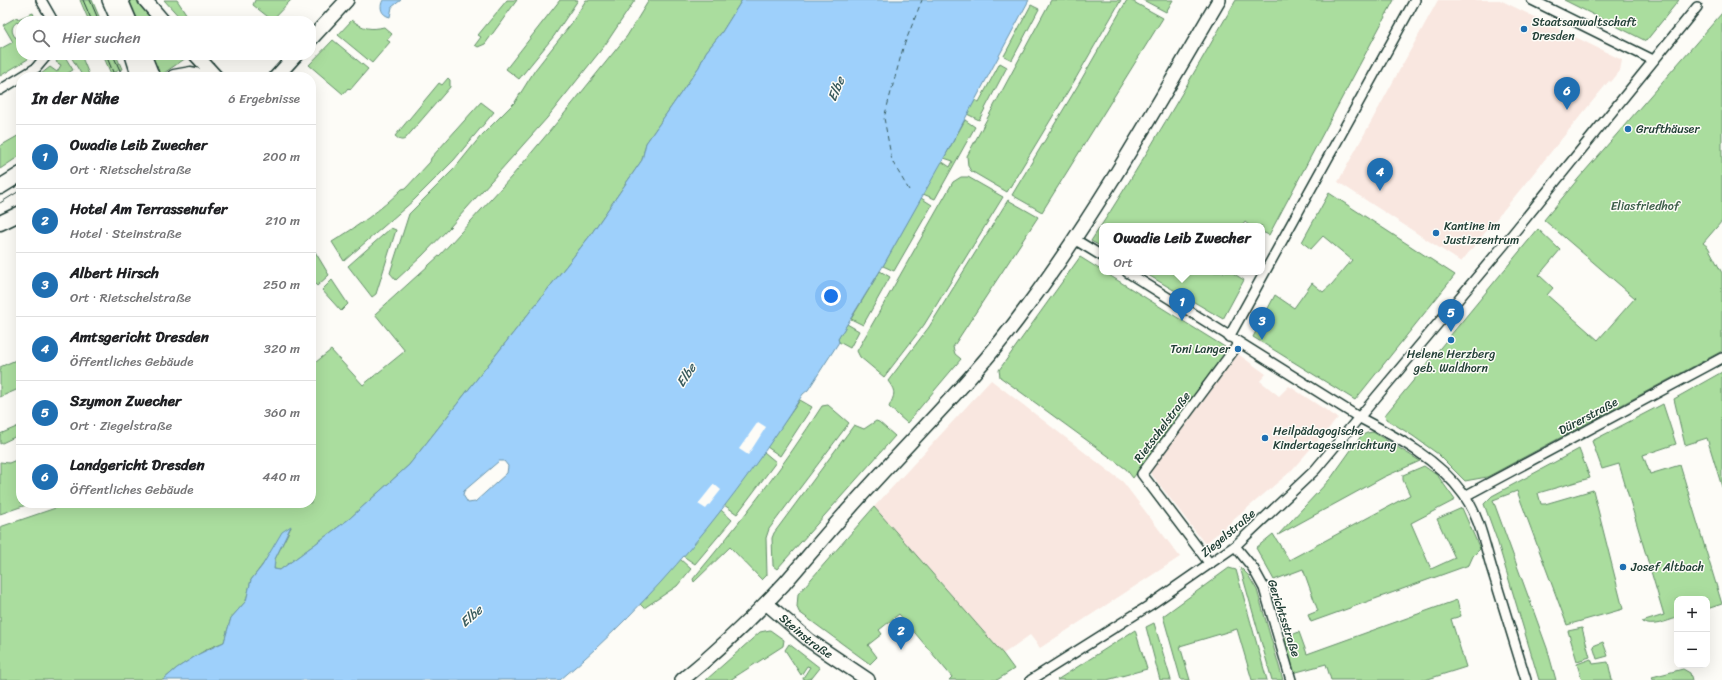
<!DOCTYPE html>
<html lang="de">
<head>
<meta charset="utf-8">
<style>
	:root { --surface:#fff; --page:#f6f6f6; --text:#202124; --muted:#757577; --line:#e0e0e0; --accent:#1f6fb2 }
	body { margin:0; font-family:Sriracha,sans-serif; background:var(--page); color:var(--text) }
	.controls { position:absolute; right:12px; bottom:12px; display:grid; overflow:hidden; border-radius:8px; box-shadow:0 4px 16px #0002 }
	.controls button { width:36px; height:36px; display:grid; place-items:center; padding:0; border:0; border-bottom:1px solid var(--line); background:var(--surface); color:var(--text); font:20px sans-serif }
	.you { position:absolute; left:831px; top:296px; width:14px; height:14px; margin:-10px; border:3px solid #fff; border-radius:50%; background:#1a73e8; box-shadow:0 0 0 6px #1a73e833 }
	.badge { display:grid; place-items:center; width:26px; height:26px; border-radius:50%; background:var(--accent); color:#fff; font-size:13px; font-weight:700 }
	.pin { position:absolute; translate:-50% -33px; filter:drop-shadow(0 1px 2px #0008) }
	.pin::after { content:''; position:absolute; top:21px; width:14px; height:12px; background:inherit; clip-path:polygon(0 0,100% 0,50% 100%) }
	.popup { position:absolute; left:1099px; top:223px; width:166px; height:52px; box-sizing:border-box; display:grid; place-content:center; border-radius:8px; background:var(--surface); filter:drop-shadow(0 1px 3px #0005); font-size:13px; white-space:nowrap; color:var(--muted) }
	.popup b { font-size:15px; color:var(--text) }
	.popup::after { content:''; position:absolute; left:50%; top:100%; margin-left:-8px; border:8px solid transparent; border-top-color:var(--surface) }
	.list { margin:0; padding:0; list-style:none }
	h2 { display:flex; justify-content:space-between; align-items:center; height:52px; margin:0; padding:0 16px; font-size:17px }
	h2 small { font-size:13px; font-weight:400; color:var(--muted) }
	.list li { display:grid; grid-template-columns:26px 1fr auto; gap:12px; align-items:center; box-sizing:border-box; height:64px; padding:0 16px; border-top:1px solid var(--line) }
	.list b { display:block; font-size:15px; white-space:nowrap }
	.list p { margin:0; font-size:13px; white-space:nowrap; color:var(--muted) }
	.list em { font-size:13px; font-style:normal; color:var(--muted) }
	.icon { flex:none; width:22px; height:22px; fill:none; stroke:currentColor; stroke-width:2; stroke-linecap:round; stroke-linejoin:round }
	.map { position:relative; flex:none; width:1722px; height:680px; overflow:hidden }
	.search { position:absolute; background:var(--surface); box-shadow:0 4px 16px #0002; left:16px; top:16px; width:300px; height:44px; display:flex; align-items:center; gap:10px; box-sizing:border-box; padding:0 14px; border-radius:16px; color:var(--muted); font-size:15px }
	.panel { position:absolute; background:var(--surface); box-shadow:0 4px 16px #0002; left:16px; top:72px; width:300px; height:436px; border-radius:16px }
	.map>svg:first-child { display:block }
	.built { fill:#f9e7e0 }
	.green { fill:#aadd9e; stroke:#648d69 }
	.water { fill:#9ed0fb; stroke:#6b95ab; fill-rule:evenodd }
	.pier { fill:#fdfcf7 }
	.lines { fill:none; stroke-linecap:round; stroke-linejoin:round }
	.ferry { stroke:#385a5c; stroke-width:1; stroke-dasharray:5 4; stroke-linecap:butt }
	.minor-casing { stroke:#1f3d34; stroke-width:12 }
	.secondary-casing { stroke:#1f3d34; stroke-width:16 }
	.primary-casing { stroke:#1f3d34; stroke-width:17 }
	.minor { stroke:#fdfcf7; stroke-width:9 }
	.secondary { stroke:#fdfcf7; stroke-width:13 }
	.primary { stroke:#fdfcf7; stroke-width:14 }
	.tram { stroke:#1f3d34; stroke-width:1 }
	.poi-dot { fill:#1f6fb2; stroke:#fdfcf7; stroke-width:1.5 }
	.labels { text-anchor:middle; dominant-baseline:central; stroke-width:3; stroke-linejoin:round; paint-order:stroke }
	.poi-label { font-size:12px; fill:#1f3d34; stroke:#fdfcf7; text-anchor:start }
	.park-label { font-size:12px; fill:#3b5d49; stroke:#fdfcf7 }
	.street-label { font-size:12px; fill:#1f3d34; stroke:#fdfcf7 }
	.water-label { font-size:13px; font-style:italic; fill:#385a5c; stroke:#fdfcf7 }
</style>
</head>
<body>
<div class="map">
<svg width="1722" height="680" viewBox="0 0 1722 680">
	<rect width="100%" height="100%" fill="#fdfcf7"/>
	<filter id="ink" filterUnits="userSpaceOnUse"><feTurbulence type="fractalNoise" baseFrequency=".025" numOctaves="2"/><feDisplacementMap in="SourceGraphic" scale="8" xChannelSelector="R" yChannelSelector="G"/><feConvolveMatrix kernelMatrix="1 2 1 2 8 2 1 2 1" color-interpolation-filters="sRGB"/></filter>
	<g filter="url(#ink)">
		<g class="built">
			<path d="M1438,0h62l122,60 -2,11 -9,11 -2,-1 -148,181 -123,-80z"/>
			<path d="M1238,354l28,20 -6,7 19,15 10,-10 49,32 -48,54 -85,72 -56,-73z"/>
			<path d="M991,380l132,102 57,75 -140,91 -10,-13 -27,19 -129,-147z"/>
		</g>
		<g class="green">
			<path d="M80,0h12l9,21h-12z"/>
			<path d="M125,0h12l18,21h-22z"/>
			<path d="M164,0h13l14,21h-8z"/>
			<path d="M255,0h36l-19,20 -19,-15z"/>
			<path d="M507,0h10l-32,44 -7,3 -3,-2 6,-8 -3,-2z"/>
			<path d="M560,0h18l-24,36 -35,43 -13,-10z"/>
			<path d="M586,0h49l-30,45 -58,73 -97,109 -28,29 -26,24 -6,-7 19,-59 46,-46 25,-31 35,-35 20,-32 36,-46z"/>
			<path d="M649,0h93l-20,32 -16,20 -7,15 -53,76 -4,17 -53,77 -180,228 -60,54 -69,51 -6,-1 1,-10 16,-32 -40,53 -5,21 -15,17 -7,24 -17,7 -30,19 -14,12h-163v-153l70,-24h241v-137l20,-16 32,35 42,-34 -30,-37 65,-59 72,-79 52,-62 63,-78z"/>
			<path d="M1051,0h70l-45,78 -69,114 -36,-21 -3,-5 -1,-10z"/>
			<path d="M1127,0h3l33,18 -121,194 -30,-17 65,-108z"/>
			<path d="M1143,0h30l-7,12z"/>
			<path d="M1236,0h158l-125,235 -7,-3v-6h-12l-5,-4 -3,4h-140v21l-11,-6c52,-78 98,-160 145,-241z"/>
			<path d="M1564,0h115l-33,41z"/>
			<path d="M1031,5l8,4 -27,51 -8,-4z"/>
			<path d="M33,13l2,5 -4,3h-10l-3,2 -1,-1c-6,4 -6,10 -2,15l6,2v16h11l-4,4 -28,17v-27l13,-7 -10,-17 14,-8 1,2z"/>
			<path d="M1722,13v208l-19,22 5,4 14,26v78l-235,126 -22,4 -27,-27 -25,-18 -27,-17 -1,-4 153,-186 22,21 -21,25 14,13 -6,7 51,45 37,-42 -91,-78 34,-41z"/>
			<path d="M352,20c11,9 19,10 32,7l8,7 -5,6 3,2 -18,21 -34,-28z"/>
			<path d="M333,40l35,29 -18,21 -2,-2 -5,6 -34,-29z"/>
			<path d="M60,55h4l9,15 -12,7h-18l-2,-3 9,-7 7,5 4,-7 -5,-3z"/>
			<path d="M70,55h11l9,22h-7z"/>
			<path d="M103,55h13l6,14 -11,5z"/>
			<path d="M159,55h29l1,1 -31,21 -9,-16z"/>
			<path d="M1000,63l7,4 -28,53 -12,-6 8,-14 4,2z"/>
			<path d="M448,78l2,2v7l-45,52c-5,3 -7,-1 -10,-3l44,-53 3,2z"/>
			<path d="M481,102l13,10 -40,48 -40,40 -70,61 -12,-19c26,-16 49,-32 70,-53l4,-1 24,-26 1,-4z"/>
			<path d="M965,120l10,7 -40,72 -12,-5 18,-33 9,6 3,-6 -9,-3z"/>
			<path d="M21,134v21l-21,14v-23z"/>
			<path d="M961,177h7l35,20 -79,128 -40,52 -24,-20 -3,-6 96,-169z"/>
			<path d="M1329,193l126,82 -100,125 -102,-63 22,-42 19,13 18,-25 11,9 9,-8 20,-24 -29,-24 -12,13 -9,-7z"/>
			<path d="M921,198l11,7 -38,66 -11,-5z"/>
			<path d="M1008,200l30,17 -85,130 2,7 6,5 -54,64 -18,-16c5,-12 8,-14 -1,-26l41,-54z"/>
			<path d="M391,228l5,2 -20,64 -4,3 -24,-31z"/>
			<path d="M311,245l18,30 -12,11 -6,-7z"/>
			<path d="M1080,257l148,92 -95,129 -7,-9 -34,-25 -92,-67 -1,-7z"/>
			<path d="M880,271l10,6 -27,48 -12,-6z"/>
			<path d="M1143,272h88l13,8 -21,39z"/>
			<path d="M332,280l16,24 -7,7 -19,-21z"/>
			<path d="M847,324l12,7 -9,17 -11,-6 -1,-3z"/>
			<path d="M18,359l3,1v28l-21,9v-27h1l-1,-3z"/>
			<path d="M1722,372v115l-15,-49 -22,7 -11,-46z"/>
			<path d="M800,400l12,7 -32,49 -13,-9z"/>
			<path d="M1663,404l13,40 -33,11 7,19 30,-9 42,139 -15,5v-10h-30v19c-11,3 -25,10 -35,4l22,-7 -45,-151 -17,5 -10,-28z"/>
			<path d="M828,405l21,18 -80,106 -3,9 1,37 -5,5 -32,-33 -36,35 -1,-3c46,-55 90,-112 129,-173z"/>
			<path d="M876,421l3,1 16,14 -118,133 -4,-3 -1,-28 2,-5 80,-108 10,4z"/>
			<path d="M21,425v9l-21,10v-10z"/>
			<path d="M1373,432l47,29 -36,16 -106,58 53,-57 30,-42 6,-3z"/>
			<path d="M1579,449l11,29 -52,15 3,11h4l48,-14 30,119 -56,16 -50,-134 -24,9 54,148 9,32h-17l-42,-140 -13,-36 8,-8z"/>
			<path d="M764,452l12,10 -39,52 -13,-9z"/>
			<path d="M21,458v45h11l-32,11v-52l9,1z"/>
			<path d="M1424,466l14,10 17,24 -44,23 20,46 24,-11 -18,-39 25,-11 18,41 -7,7 -4,9 -158,57 -3,-7 10,-4 -15,-42 -29,11 -18,-32 17,-14 16,26 121,-65 -7,-15v-5z"/>
			<path d="M874,507l129,147 11,15 -17,11h-48l3,-3 -53,-63 -20,16 3,4 -14,11 9,12 -7,7 -71,-52 -2,-5 1,-13z"/>
			<path d="M721,510l11,10 -37,44 -12,-8z"/>
			<path d="M680,559l11,10 -14,17 -33,22 -4,-4z"/>
			<path d="M1240,567l8,8 9,15 26,90h-11z"/>
			<path d="M1229,568l7,2 31,110h-15l-15,-51 -57,17 10,34h-9l-18,-64z"/>
			<path d="M1457,600l4,16 -10,3 15,48 -41,13h-94l-5,-16 -33,9 -9,-35 15,-6 8,22z"/>
			<path d="M1154,623l17,57h-11l-14,-53z"/>
			<path d="M1582,628l8,29 -13,4 -9,-30z"/>
			<path d="M770,630l14,10 -1,6 -53,34h-24l54,-48z"/>
			<path d="M1135,630l12,39 -40,11h-50z"/>
			<path d="M1603,642l5,14 -11,3 -4,-13z"/>
			<path d="M789,644l31,24 -8,10 -8,2 -1,-2 7,-11 -3,-1 -6,9 -16,-25z"/>
			<path d="M1591,659l2,5 15,-2 4,18h-30l-5,-16z"/>
			<path d="M1683,669l7,4 2,7h-39l-1,-3z"/>
		</g>
		<g class="water">
			<path d="M383,0h18l-9,7 -2,10c-9,-2 -11,-10 -7,-17z"/>
			<path d="M742,0h287l-85,158 -61,108 -45,73 1,3 -31,48 -5,4c-67,105 -148,206 -243,286h-397l14,-12 22,-14 25,-12 7,-24 15,-17 5,-21 11,-14 20,-34 9,-6 -16,33 -1,10 6,1 69,-51 60,-54 180,-228 53,-77 4,-17 53,-76 7,-15 16,-20zM499,461h5l4,5 -1,7 -32,29 -7,1 -5,-8 1,-4z"/>
		</g>
		<g class="pier">
			<path d="M758,422l8,5 -18,28 -9,-6z"/>
			<path d="M714,484l7,6 -15,19 -8,-5z"/>
		</g>
		<g class="lines">
			<path class="ferry" d="M909,190l-17,-29 -8,-43 19,-70 19,-48"/>
			<g class="minor-casing">
				<g id="minor">
					<path d="M41,0l12,21"/>
					<path d="M1532,0l121,60"/>
					<path d="M0,90l36,-22 11,-13"/>
					<path d="M1074,239l28,17"/>
					<path d="M1127,272l233,146c38,20 78,41 104,77 15,21 20,47 27,71 12,38 23,76 35,114"/>
					<path d="M1229,337l186,-337"/>
					<path d="M1465,496l257,-138"/>
					<path d="M1235,546l18,22 11,20 27,92"/>
					<path d="M1210,564l-68,-90 97,-131"/>
					<path d="M1031,680l119,-75 85,-59 80,-76 188,-224 194,-239"/>
				</g>
			</g>
			<g class="secondary-casing">
				<g id="secondary">
					<path d="M109,0l9,21"/>
					<path d="M121,0l9,21"/>
					<path d="M145,0l18,21"/>
					<path d="M311,39l36,-39"/>
					<path d="M132,55l7,22"/>
					<path d="M144,55l9,22"/>
					<path d="M196,55l20,22"/>
					<path d="M276,77l20,-22"/>
					<path id="s1" d="M766,603l44,38 58,39"/>
					<path d="M682,680c37,-30 70,-62 102,-96 22,-25 43,-51 66,-76 59,-67 124,-128 176,-200 72,-97 132,-204 193,-308"/>
				</g>
			</g>
			<g class="primary-casing">
				<g id="primary">
					<path d="M174,77l17,-3 15,3"/>
					<path d="M0,187l21,-13"/>
					<path d="M0,223l21,-10"/>
				</g>
			</g>
			<use href="#minor" class="minor"/>
			<use href="#secondary" class="secondary"/>
			<use href="#primary" class="primary"/>
			<g class="tram">
				<path d="M83,0l9,21"/>
				<path d="M90,0l9,21"/>
				<path d="M106,55l9,22"/>
				<path d="M113,55l10,22"/>
				<path d="M0,203l21,-13"/>
			</g>
		</g>
	</g>
	<g class="poi-dot">
		<circle cx="1524" cy="29" r="4"/>
		<circle cx="1628" cy="129" r="4"/>
		<circle cx="1436" cy="233" r="4"/>
		<circle cx="1451" cy="340" r="4"/>
		<circle cx="1238" cy="349" r="4"/>
		<circle cx="1265" cy="438" r="4"/>
		<circle cx="1623" cy="567" r="4"/>
	</g>
	<g class="labels">
		<g class="poi-label">
			<text x="1532" y="22">Staatsanwaltschaft<tspan x="1532" dy="14">Dresden</tspan></text>
			<text x="1636" y="129">Grufthäuser</text>
			<text x="1444" y="226">Kantine im<tspan x="1444" dy="14">Justizzentrum</tspan></text>
			<text x="1230" y="349" text-anchor="end">Toni Langer</text>
			<text x="1451" y="354" text-anchor="middle">Helene Herzberg<tspan x="1451" dy="14">geb. Waldhorn</tspan></text>
			<text x="1273" y="431">Heilpädagogische<tspan x="1273" dy="14">Kindertageseinrichtung</tspan></text>
			<text x="1631" y="567">Josef Altbach</text>
		</g>
		<g class="park-label">
			<text x="1645" y="206">Eliasfriedhof</text>
		</g>
		<g class="street-label">
			<text transform="translate(1588 416) rotate(-28)">Dürerstraße</text>
			<text transform="translate(1162 427) rotate(-53)">Rietschelstraße</text>
			<text transform="translate(1228 533) rotate(-40)">Ziegelstraße</text>
			<text transform="translate(1284 618) rotate(72)">Gerichtsstraße</text>
			<text stroke="none"><textPath href="#s1" startOffset="52">Steinstraße</textPath></text>
		</g>
		<g class="water-label">
			<text transform="translate(836 89) rotate(-67)">Elbe</text>
			<text transform="translate(686 375) rotate(-56)">Elbe</text>
			<text transform="translate(471 616) rotate(-41)">Elbe</text>
		</g>
	</g>
</svg>
<div class="controls">
<button>+</button>
<button>−</button>
</div>
<div class="you"></div>
<div class="pin badge" style="left:1182px;top:321px">1</div>
<div class="popup"><b>Owadie Leib Zwecher</b>Ort</div>
<div class="pin badge" style="left:901px;top:650px">2</div>
<div class="pin badge" style="left:1262px;top:340px">3</div>
<div class="pin badge" style="left:1380px;top:191px">4</div>
<div class="pin badge" style="left:1451px;top:332px">5</div>
<div class="pin badge" style="left:1567px;top:110px">6</div>
<div class="search"><svg class="icon" aria-label="search" viewBox="0 0 24 24"><circle cx="10" cy="10" r="6"/><path d="M15 15l6 6"/></svg>Hier suchen</div>
<section class="panel">
<h2>In der Nähe<small>6 Ergebnisse</small></h2>
<ul class="list">
<li><span class="badge">1</span><div><b>Owadie Leib Zwecher</b><p>Ort · Rietschelstraße</p></div><em>200 m</em></li>
<li><span class="badge">2</span><div><b>Hotel Am Terrassenufer</b><p>Hotel · Steinstraße</p></div><em>210 m</em></li>
<li><span class="badge">3</span><div><b>Albert Hirsch</b><p>Ort · Rietschelstraße</p></div><em>250 m</em></li>
<li><span class="badge">4</span><div><b>Amtsgericht Dresden</b><p>Öffentliches Gebäude</p></div><em>320 m</em></li>
<li><span class="badge">5</span><div><b>Szymon Zwecher</b><p>Ort · Ziegelstraße</p></div><em>360 m</em></li>
<li><span class="badge">6</span><div><b>Landgericht Dresden</b><p>Öffentliches Gebäude</p></div><em>440 m</em></li>
</ul>
</section>
</div>
</body>
</html>
